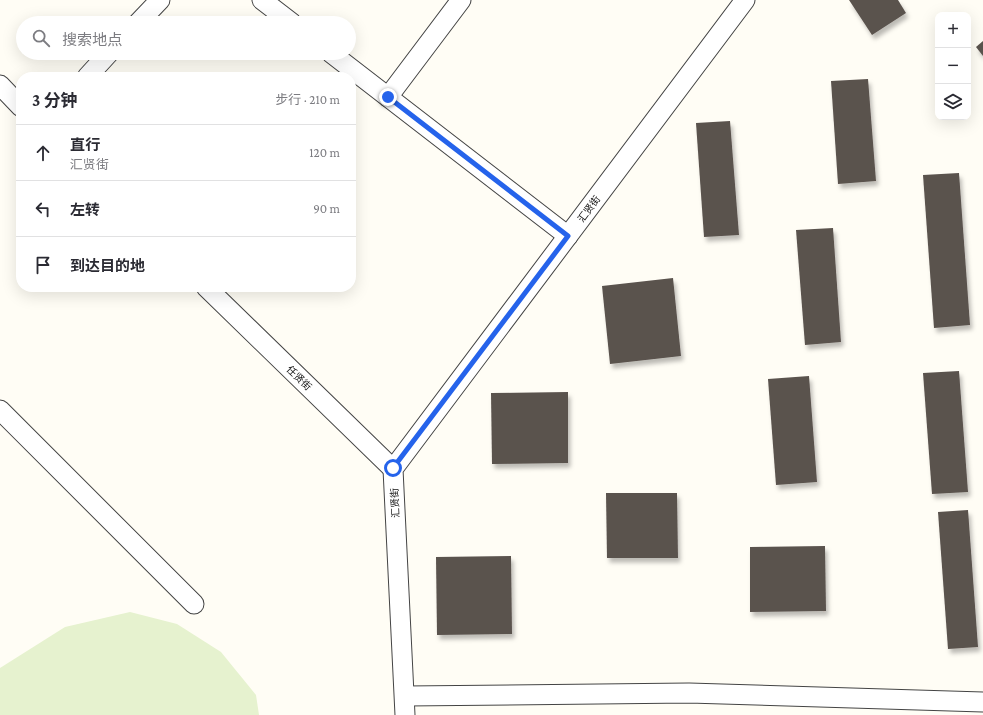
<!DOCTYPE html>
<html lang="zh">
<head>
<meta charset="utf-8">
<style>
	:root { --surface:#fff; --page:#f7f7f7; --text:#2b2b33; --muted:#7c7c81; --line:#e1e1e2 }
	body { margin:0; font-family:"Crimson Pro","Noto Sans SC",serif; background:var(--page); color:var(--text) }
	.controls { position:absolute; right:12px; top:12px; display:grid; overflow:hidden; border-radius:8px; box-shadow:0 4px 16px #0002 }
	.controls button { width:36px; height:36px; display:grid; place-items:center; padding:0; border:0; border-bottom:1px solid var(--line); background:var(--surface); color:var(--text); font:20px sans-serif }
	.stop { position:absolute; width:12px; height:12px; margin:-9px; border:3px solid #2563eb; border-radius:50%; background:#fff }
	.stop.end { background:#2563eb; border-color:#fff; box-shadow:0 1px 4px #0008 }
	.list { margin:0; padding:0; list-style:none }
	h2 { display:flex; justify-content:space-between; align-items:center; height:52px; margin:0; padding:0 16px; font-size:17px }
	h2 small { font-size:13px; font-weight:400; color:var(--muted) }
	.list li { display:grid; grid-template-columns:26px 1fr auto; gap:12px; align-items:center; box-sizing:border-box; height:56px; padding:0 16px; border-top:1px solid var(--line) }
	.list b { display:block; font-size:15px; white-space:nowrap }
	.list p { margin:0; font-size:13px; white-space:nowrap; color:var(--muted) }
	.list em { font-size:13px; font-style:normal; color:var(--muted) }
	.icon { flex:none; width:22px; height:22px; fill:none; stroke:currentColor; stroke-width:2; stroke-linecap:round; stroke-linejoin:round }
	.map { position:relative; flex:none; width:983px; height:715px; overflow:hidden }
	.search { position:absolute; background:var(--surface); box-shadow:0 4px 16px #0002; left:16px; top:16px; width:340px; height:44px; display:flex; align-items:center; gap:10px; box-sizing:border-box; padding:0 14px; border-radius:22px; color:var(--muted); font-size:15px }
	.panel { position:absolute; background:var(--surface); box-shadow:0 4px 16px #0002; left:16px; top:72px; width:340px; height:220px; border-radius:16px }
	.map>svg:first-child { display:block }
	.pitch { fill:#e6f2cf }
	.building { fill:#5a524d; filter:url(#shadow) }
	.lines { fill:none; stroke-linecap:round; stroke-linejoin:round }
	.minor-casing { stroke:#444; stroke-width:21 }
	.minor { stroke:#fff; stroke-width:19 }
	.route { stroke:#2563eb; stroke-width:5 }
	.labels { text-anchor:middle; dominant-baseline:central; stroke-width:4; stroke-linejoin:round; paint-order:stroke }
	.street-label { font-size:10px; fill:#111; stroke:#fff }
</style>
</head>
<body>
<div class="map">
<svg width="983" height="715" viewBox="0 0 983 715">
	<defs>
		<filter id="shadow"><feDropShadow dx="2.5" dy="4.5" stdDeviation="2" flood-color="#0004"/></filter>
	</defs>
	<rect width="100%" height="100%" fill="#fffdf5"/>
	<path class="pitch" d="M130,612l47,12 44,28 35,43 3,20h-259v-47l65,-41z"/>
	<g class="building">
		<path d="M849,0h49l8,13 -34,22z"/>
		<path d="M983,41v15l-7,-9z"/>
		<path d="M868,79l8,102 -38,3 -7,-103z"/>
		<path d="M730,121l9,114 -35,2 -8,-114z"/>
		<path d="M959,173l11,152 -36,3 -11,-153z"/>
		<path d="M833,228l8,114 -36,3 -9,-115z"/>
		<path d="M673,278l8,78 -71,8 -8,-78z"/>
		<path d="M959,371l9,121 -36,2 -9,-121z"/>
		<path d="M809,376l8,106 -41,3 -8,-106z"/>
		<path d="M568,392v71l-76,1 -1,-71z"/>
		<path d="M606,493h71l1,65h-71z"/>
		<path d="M968,510l10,137 -30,2 -10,-137z"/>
		<path d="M825,546l1,65 -76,1v-65z"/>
		<path d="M511,556l1,78 -75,1 -1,-78z"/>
	</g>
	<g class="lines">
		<g class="minor-casing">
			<g id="minor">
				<path d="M262,0l30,23"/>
				<path d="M138,23l22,-23"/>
				<path d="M331,53l237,183"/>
				<path d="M87,77l22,-24"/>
				<path d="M0,85l21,22"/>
				<path d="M388,97l73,-97"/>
				<path d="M206,287l187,182"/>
				<path d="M0,410l194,194"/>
				<path d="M406,696l283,-3 294,9"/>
				<path d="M405,715l-12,-246 352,-469"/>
			</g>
		</g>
		<use href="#minor" class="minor"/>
	</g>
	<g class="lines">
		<path class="route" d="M388,97l180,139 -175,232"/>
	</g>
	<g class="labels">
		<g class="street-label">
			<text transform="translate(589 209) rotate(-53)">汇贤街</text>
			<text transform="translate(299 378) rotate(44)">任贤街</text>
			<text transform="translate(395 503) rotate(-93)">汇贤街</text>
		</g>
	</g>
</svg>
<div class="controls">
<button>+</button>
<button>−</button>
<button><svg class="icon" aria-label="layers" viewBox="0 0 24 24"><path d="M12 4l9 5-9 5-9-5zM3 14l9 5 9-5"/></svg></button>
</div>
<div class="stop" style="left:393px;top:468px"></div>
<div class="stop end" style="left:388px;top:97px"></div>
<div class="search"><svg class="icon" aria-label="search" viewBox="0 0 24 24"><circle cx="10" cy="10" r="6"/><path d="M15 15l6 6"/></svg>搜索地点</div>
<section class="panel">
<h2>3 分钟<small>步行 · 210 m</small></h2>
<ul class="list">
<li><svg class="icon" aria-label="ahead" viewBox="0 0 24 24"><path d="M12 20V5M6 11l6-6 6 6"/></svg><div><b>直行</b><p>汇贤街</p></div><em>120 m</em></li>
<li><svg class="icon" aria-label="left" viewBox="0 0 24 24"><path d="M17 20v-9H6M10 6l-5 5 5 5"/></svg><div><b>左转</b></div><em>90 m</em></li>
<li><svg class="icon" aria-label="arrive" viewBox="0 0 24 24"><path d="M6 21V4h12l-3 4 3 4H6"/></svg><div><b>到达目的地</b></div></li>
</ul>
</section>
</div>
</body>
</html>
